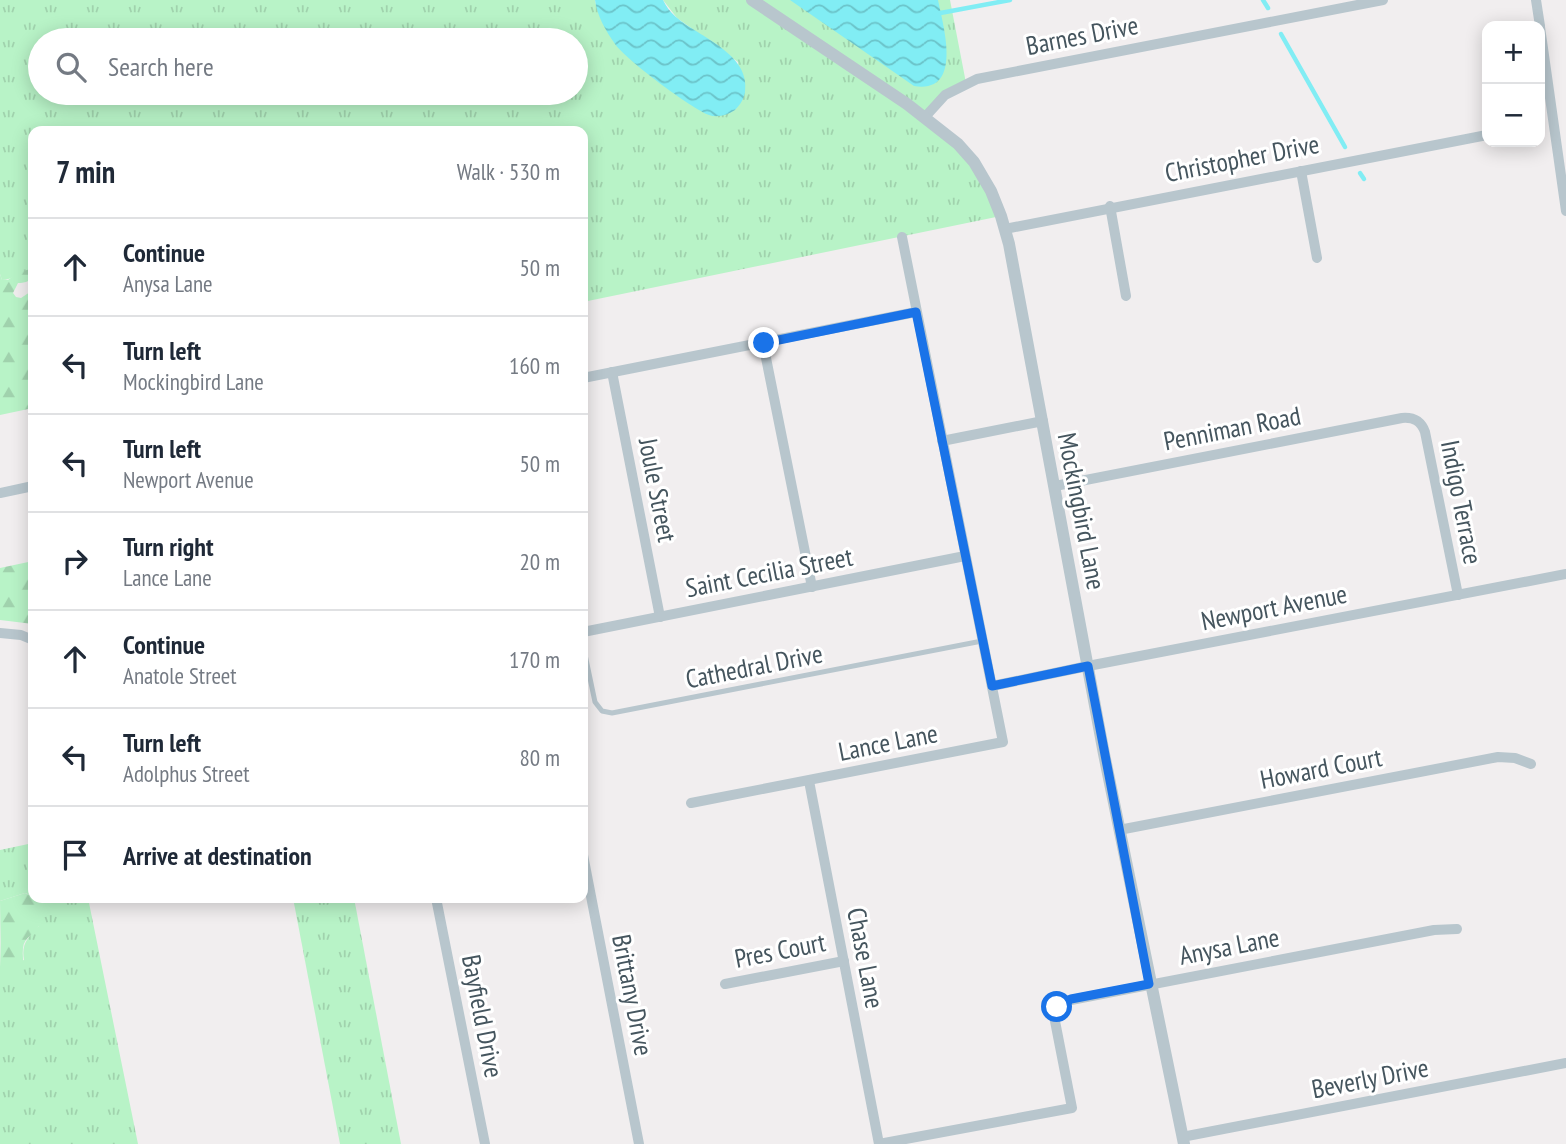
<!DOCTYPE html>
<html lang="en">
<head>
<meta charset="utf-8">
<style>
	:root { --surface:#fff; --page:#f2f2f3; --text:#1f2937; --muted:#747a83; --line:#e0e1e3 }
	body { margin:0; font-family:"PT Sans Narrow",sans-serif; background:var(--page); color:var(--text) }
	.controls { position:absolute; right:21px; top:21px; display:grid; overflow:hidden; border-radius:14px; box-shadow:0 4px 18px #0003 }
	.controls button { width:63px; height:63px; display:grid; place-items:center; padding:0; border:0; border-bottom:2px solid var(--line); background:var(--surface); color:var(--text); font:35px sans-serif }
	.stop { position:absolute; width:21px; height:21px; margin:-16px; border:5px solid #1a73e8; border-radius:50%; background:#fff }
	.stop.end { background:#1a73e8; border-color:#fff; box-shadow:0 2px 7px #0008 }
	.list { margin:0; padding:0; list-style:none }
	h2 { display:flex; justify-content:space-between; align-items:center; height:91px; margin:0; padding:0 28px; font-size:30px }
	h2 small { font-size:23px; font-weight:400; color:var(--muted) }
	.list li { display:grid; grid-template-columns:46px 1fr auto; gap:21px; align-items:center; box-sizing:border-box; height:98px; padding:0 28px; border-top:2px solid var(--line) }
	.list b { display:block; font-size:26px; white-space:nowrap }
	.list p { margin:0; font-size:23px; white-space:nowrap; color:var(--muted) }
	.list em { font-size:23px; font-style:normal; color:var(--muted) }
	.icon { flex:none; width:38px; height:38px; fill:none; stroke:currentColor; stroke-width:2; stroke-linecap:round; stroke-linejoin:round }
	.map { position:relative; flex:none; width:1566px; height:1144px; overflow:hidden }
	.search { position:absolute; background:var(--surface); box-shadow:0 4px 18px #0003; left:28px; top:28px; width:560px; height:77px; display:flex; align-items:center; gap:18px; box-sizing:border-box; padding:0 24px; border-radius:38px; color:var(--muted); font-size:26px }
	.panel { position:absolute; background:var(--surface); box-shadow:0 4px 18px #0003; left:28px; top:126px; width:560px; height:777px; border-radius:14px }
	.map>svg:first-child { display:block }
	.grass { fill:url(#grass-tufts); fill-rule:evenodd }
	.forest { fill:url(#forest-firs) }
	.water { fill:url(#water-waves) }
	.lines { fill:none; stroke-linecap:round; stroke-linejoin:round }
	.stream { stroke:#81edf4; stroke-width:4.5 }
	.service { stroke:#b8c6cd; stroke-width:5 }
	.minor { stroke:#b8c6cd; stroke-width:10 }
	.tertiary { stroke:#b8c6cd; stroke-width:12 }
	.route { stroke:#1a73e8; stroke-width:9 }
	.labels { text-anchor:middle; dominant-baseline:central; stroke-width:6; stroke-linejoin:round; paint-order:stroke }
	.street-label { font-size:26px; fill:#45555e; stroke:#fff }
</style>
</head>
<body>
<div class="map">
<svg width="1566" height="1144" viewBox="0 0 1566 1144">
	<defs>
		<pattern id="grass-tufts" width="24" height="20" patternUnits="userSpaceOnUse" patternTransform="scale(1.75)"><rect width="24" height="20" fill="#b8f3c7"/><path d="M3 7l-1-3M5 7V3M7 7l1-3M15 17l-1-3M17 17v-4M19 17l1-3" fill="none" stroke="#a0d2ad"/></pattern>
		<pattern id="forest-firs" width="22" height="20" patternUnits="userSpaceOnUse" patternTransform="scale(1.75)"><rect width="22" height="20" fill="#b8f3c7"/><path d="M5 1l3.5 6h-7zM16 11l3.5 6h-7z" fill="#a0d2ad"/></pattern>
		<pattern id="water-waves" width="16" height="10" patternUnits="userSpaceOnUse" patternTransform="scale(1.75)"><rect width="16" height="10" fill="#81edf4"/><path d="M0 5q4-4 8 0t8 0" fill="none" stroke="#6bc3c9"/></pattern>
	</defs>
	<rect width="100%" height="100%" fill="#f1eeef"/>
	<g class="grass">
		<path d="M0,0h595l1,5 120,111 20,-7 2,-47 -61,-44 -14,-18h287l16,83 -41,34 33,27 43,72 -418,86v-171h-550v141l-3,-3c-11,4 -18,11 -28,11l-2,-6zM40,40h536v53h-536z"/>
		<path d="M33,843v53l-8,-3 -25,8v-51z"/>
		<path d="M36,898h52l50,246h-138v-202l1,25 23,-7c-3,-16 4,-23 15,-34z"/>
		<path d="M293,898h61l47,246h-61z"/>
	</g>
	<g class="forest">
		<path d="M30,269l3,3c-1,9 -7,11 -15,11l-5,10 3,4 5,1 12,-8v118l-33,7v-141l2,6h6l9,-7z"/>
		<path d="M33,561v63l-33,-4v-52z"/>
		<path d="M25,893l11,5c2,8 7,20 3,28 -4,8 -15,11 -16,22 -1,7 1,14 0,22l-8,5h-9l-5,-8 -1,-66z"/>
	</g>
	<g class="water">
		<path d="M595,0h68c3,6 7,12 13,17 23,20 75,37 69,75 -1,7 -5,13 -10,18 -7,5 -18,8 -26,5 -17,-6 -84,-56 -94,-71 -9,-13 -18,-28 -20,-44z"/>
		<path d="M790,0h148c5,25 26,94 -24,86z"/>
	</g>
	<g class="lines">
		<g class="stream">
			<path d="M1263,0l5,8"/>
			<path d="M935,14l75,-14"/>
			<path d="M1281,34l64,113"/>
			<path d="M1360,173l4,6"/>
		</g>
		<path class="service" d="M583,645l12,57 7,9 10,2 370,-72"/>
		<g class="minor">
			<path d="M1536,0l4,26"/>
			<path d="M1540,27l26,184"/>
			<path d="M925,117l20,-22 32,-16 406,-79"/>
			<path d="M1301,171l16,87"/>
			<path d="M1110,206l16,90"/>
			<path d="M1005,229l482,-94"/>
			<path d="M763,343l49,244"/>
			<path d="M612,372l48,245"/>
			<path d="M583,378l333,-66"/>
			<path d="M942,441l101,-20"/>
			<path d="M1055,486l347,-68c12,-1 19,3 23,14l33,163"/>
			<path d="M0,493l33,-7"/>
			<path d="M583,632l382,-76"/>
			<path d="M0,633l21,2 12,5"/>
			<path d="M992,686l96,-20 478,-92"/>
			<path d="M809,781l70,363"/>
			<path d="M691,803l312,-61 -101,-505"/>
			<path d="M1119,830l379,-73 17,1 16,6"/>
			<path d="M583,855l56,289"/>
			<path d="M436,898l49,246"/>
			<path d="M725,984l119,-23"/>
			<path d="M1182,1137l384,-74"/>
			<path d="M879,1144l193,-36 -18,-92 3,-9 9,-6 368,-71 23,-1"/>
		</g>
		<path class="tertiary" d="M752,0l155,104 51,40 16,18 17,29 10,25 8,28 95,510 80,390"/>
	</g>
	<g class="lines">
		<path class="route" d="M764,343l152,-31 76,374 96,-20 61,318 -78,15 -14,8"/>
	</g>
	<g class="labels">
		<g class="street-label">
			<text transform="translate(1082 35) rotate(-11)">Barnes Drive</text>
			<text transform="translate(1242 158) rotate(-11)">Christopher Drive</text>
			<text transform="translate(1232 428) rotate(-11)">Penniman Road</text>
			<text transform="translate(658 490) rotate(79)">Joule Street</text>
			<text transform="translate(1462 502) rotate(79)">Indigo Terrace</text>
			<text transform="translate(1082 511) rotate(79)">Mockingbird Lane</text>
			<text transform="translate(769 572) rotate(-11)">Saint Cecilia Street</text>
			<text transform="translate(1274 607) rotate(-11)">Newport Avenue</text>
			<text transform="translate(754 666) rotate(-11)">Cathedral Drive</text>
			<text transform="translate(888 742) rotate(-11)">Lance Lane</text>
			<text transform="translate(1321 768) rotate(-11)">Howard Court</text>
			<text transform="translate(1229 946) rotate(-11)">Anysa Lane</text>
			<text transform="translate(780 950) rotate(-11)">Pres Court</text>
			<text transform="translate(866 958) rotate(79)">Chase Lane</text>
			<text transform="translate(633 995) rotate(79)">Brittany Drive</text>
			<text transform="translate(483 1016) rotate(79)">Bayfield Drive</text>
			<text transform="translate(1370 1078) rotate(-11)">Beverly Drive</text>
		</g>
	</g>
</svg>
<div class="controls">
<button>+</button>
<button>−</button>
</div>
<div class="stop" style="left:1057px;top:1007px"></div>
<div class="stop end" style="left:764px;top:343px"></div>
<div class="search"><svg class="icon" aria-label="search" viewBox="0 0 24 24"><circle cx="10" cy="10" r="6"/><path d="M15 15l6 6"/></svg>Search here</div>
<section class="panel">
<h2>7 min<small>Walk · 530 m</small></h2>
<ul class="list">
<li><svg class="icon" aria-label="ahead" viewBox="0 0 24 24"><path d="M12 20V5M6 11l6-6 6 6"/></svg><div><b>Continue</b><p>Anysa Lane</p></div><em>50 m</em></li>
<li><svg class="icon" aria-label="left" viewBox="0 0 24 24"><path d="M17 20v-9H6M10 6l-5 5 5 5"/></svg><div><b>Turn left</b><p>Mockingbird Lane</p></div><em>160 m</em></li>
<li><svg class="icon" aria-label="left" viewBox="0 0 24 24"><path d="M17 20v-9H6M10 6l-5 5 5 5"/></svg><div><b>Turn left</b><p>Newport Avenue</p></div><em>50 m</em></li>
<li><svg class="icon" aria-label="right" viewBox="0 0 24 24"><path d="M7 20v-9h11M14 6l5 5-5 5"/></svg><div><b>Turn right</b><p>Lance Lane</p></div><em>20 m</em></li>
<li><svg class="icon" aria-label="ahead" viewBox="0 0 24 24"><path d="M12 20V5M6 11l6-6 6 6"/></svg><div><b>Continue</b><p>Anatole Street</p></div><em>170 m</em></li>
<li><svg class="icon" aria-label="left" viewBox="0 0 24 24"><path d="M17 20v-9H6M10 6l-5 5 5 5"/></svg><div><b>Turn left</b><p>Adolphus Street</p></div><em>80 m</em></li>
<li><svg class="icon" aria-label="arrive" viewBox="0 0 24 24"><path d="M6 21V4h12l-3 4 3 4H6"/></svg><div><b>Arrive at destination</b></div></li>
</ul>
</section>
</div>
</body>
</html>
